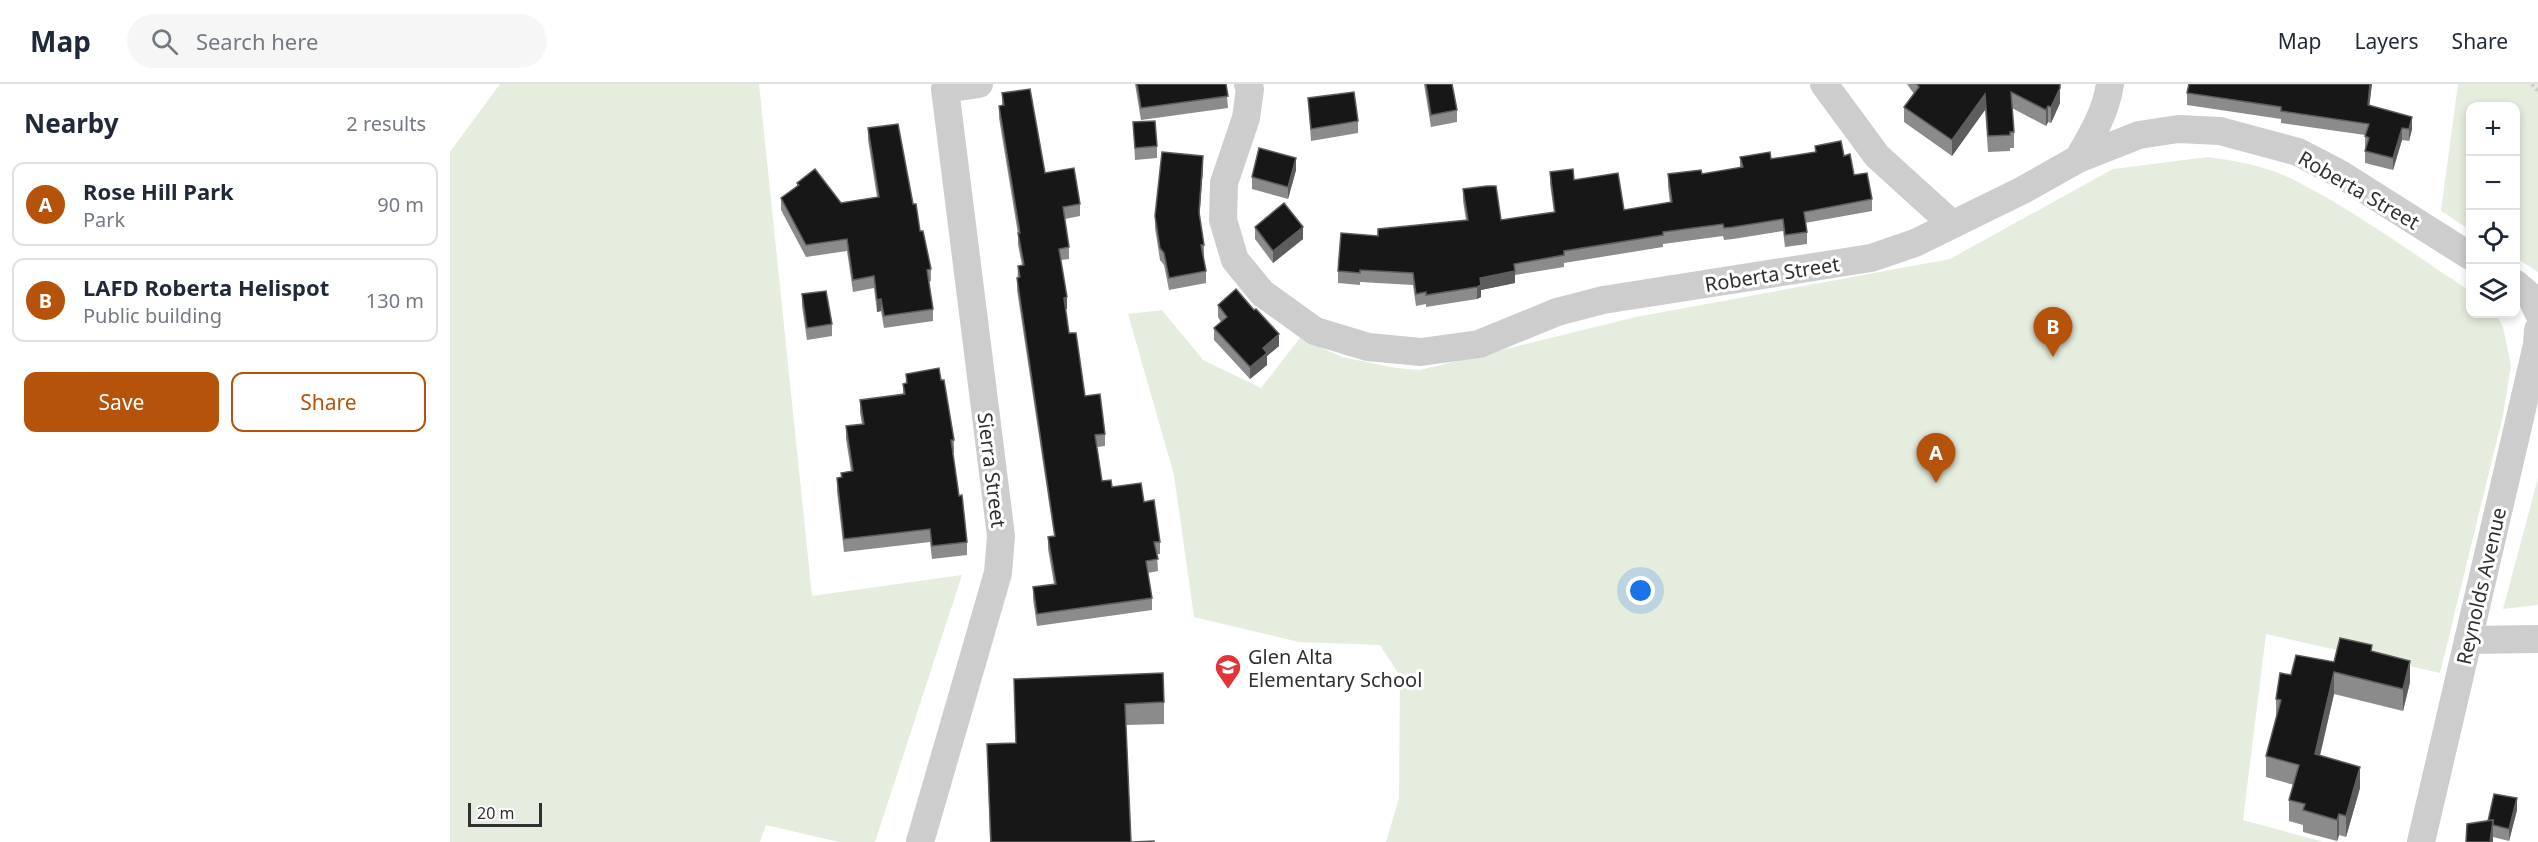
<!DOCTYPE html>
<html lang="en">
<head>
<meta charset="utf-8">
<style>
	:root { --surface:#fff; --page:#f6f6f7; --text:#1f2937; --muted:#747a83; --line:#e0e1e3; --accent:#b45309 }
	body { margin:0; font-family:"Noto Sans",sans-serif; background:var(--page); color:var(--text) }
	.controls { position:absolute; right:18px; top:18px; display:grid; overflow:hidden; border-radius:12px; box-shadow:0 3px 9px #0003 }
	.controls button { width:54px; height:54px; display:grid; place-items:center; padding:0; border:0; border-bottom:2px solid var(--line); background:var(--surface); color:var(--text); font:30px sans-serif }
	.scale { position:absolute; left:18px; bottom:15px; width:74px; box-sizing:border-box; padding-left:6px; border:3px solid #303030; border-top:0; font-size:16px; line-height:21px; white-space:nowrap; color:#303030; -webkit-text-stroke:4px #fff; paint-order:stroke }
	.you { position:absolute; left:1191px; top:507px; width:21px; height:21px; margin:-15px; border:4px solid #fff; border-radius:50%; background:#1a73e8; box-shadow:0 0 0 9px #1a73e833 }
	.badge { display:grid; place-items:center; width:39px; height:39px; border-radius:50%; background:var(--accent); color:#fff; font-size:20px; font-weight:700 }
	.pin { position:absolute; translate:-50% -50px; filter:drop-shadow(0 2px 3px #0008) }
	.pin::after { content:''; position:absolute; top:32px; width:21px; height:18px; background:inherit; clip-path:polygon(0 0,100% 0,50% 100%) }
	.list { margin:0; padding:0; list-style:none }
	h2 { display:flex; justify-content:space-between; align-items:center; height:78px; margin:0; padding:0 24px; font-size:26px }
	h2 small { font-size:20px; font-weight:400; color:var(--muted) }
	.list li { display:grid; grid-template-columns:39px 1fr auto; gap:18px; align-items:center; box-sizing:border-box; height:84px; margin:0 12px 12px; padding:0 12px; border:2px solid var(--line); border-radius:12px }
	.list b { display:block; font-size:22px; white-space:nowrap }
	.list p { margin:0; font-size:20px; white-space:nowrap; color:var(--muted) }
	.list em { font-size:20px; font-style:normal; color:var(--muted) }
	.actions { display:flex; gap:12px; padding:18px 24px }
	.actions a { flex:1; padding:14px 0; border:2px solid var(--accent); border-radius:12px; text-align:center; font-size:21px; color:var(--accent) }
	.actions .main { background:var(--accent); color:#fff }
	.icon { flex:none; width:33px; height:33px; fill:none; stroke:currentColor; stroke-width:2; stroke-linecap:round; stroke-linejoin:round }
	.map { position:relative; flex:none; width:2088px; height:758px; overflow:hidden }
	header { display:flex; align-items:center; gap:36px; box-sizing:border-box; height:84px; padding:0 30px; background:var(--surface); border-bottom:2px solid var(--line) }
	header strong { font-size:28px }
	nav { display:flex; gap:33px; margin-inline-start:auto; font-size:21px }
	.search { width:420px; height:54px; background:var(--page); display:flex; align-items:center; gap:15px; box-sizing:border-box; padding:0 21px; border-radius:33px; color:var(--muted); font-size:22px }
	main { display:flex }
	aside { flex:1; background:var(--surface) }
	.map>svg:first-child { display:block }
	.green { fill:#e5edde }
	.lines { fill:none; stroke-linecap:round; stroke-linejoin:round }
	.path { stroke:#cdcdcd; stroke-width:4; stroke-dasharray:3 3; stroke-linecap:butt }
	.street { stroke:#cdcdcd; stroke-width:28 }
	.wall { fill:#8b8b8b }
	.shaded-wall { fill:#5d5d5d }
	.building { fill:#171717; stroke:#5d5d5d; stroke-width:1.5 }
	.labels { text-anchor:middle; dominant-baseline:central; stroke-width:6; stroke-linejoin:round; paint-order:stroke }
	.street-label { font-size:20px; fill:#303030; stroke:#fff }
	.poi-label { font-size:20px; fill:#303030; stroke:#fff; text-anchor:start }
</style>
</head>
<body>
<header>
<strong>Map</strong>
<div class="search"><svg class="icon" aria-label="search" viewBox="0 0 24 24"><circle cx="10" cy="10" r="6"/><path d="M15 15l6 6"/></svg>Search here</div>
<nav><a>Map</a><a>Layers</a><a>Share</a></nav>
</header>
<main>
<aside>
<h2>Nearby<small>2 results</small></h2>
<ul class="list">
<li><span class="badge">A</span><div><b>Rose Hill Park</b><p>Park</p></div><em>90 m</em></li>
<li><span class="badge">B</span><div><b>LAFD Roberta Helispot</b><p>Public building</p></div><em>130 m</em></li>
</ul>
<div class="actions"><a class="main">Save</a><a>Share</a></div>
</aside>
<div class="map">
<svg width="2088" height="758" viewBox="0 0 2088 758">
	<rect width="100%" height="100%" fill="#fff"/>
	<g class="green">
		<path d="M50,0h259l53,512 150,-21 -87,267h-36l-73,-17 -6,17h-310v-690z"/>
		<path d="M2008,0h80v188l-22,-14v-152h-46v124l-29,-19z"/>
		<path d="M1758,73c28,4 58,9 84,22 62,31 120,74 178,112v23h26l7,13 8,39 -8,49 -63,258 -174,-39 -23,186 81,22h-938l13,-44 1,-122 -20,-31 -81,-3 -105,-25 -20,-142 -46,-161 34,-4 41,50 58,28 39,-50 42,19 54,11 24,2 216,-53 314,-58 163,-90z"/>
		<path d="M2088,394v127l-35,4z"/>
	</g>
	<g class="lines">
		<path class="path" d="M2082,0l6,7"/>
		<g class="street">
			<path d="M798,0l2,5 -4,29 -22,65 -1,37 12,40 27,33 53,38 53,16 53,5 58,-8 78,-32 46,-12 268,-42 44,-15 108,-53 55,-31 61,-24 39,-6 42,2 78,21 44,23 128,81"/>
			<path d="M1374,0l53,72 75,68"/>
			<path d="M1628,75c14,-24 28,-47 32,-75"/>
			<path d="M2066,200l15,13 7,15"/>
			<path d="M2018,556l70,-1"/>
			<path d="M470,758l78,-269 3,-37 -56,-447 34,-5"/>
			<path d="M1971,758l116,-497 1,-15"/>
		</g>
	</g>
	<g class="wall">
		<path d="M685,0h91l2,24 -87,12z"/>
		<path d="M974,0h28l5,26v12l-26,5z"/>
		<path d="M1457,0h153v19l-9,20 -3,-1 -2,4 -34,-18 2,24v16h-4v3l-22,1 -3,-42 -33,46 -48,-34v-15l10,-13z"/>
		<path d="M1922,0l-3,21 43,24 -3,12 -7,-1 -9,30 -28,-7v-28l-84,-12v-4l-94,-14v-12z"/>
		<path d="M552,9l43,80 35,31v12l-15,3 4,28v12l-8,1 6,49 -2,1 4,23 16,63 20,38v12l-8,1 5,34 10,6 32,15 16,40v12h-3l1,17 -10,2 4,25v12l-115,16 -4,-27v-12l21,-3 -6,-35v-12l6,-1 -37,-246 1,-24 4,-1 -4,-20v-11l-19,-116v-12l3,-1z"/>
		<path d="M858,14l50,23v12l-47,8z"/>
		<path d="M683,38l24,24v12l-22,2z"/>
		<path d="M418,44l45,76 7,27 11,38v12l-2,1 4,27v12l-49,7 -3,-17 -4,1 -3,-24 -21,4 -6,-41 -41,6 -25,-47v-12l16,-12v-3l44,20 36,-6 -9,-57z"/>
		<path d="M1365,62l29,10 10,19 18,24v12l-67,12 2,9v12l-22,3 -2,-16 -50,8 -9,1 -1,-4 -60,8v3l-99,16v4l-49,8v8l-34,7v7l-4,2 -51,8v-3l-10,2 -3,-21 -53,-3v3l-22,-2v-12l40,-35 88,-16 -3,-19v-12l38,31 53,-7 -4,-29v-12l24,8 50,30 46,-7 -2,-17v-12h34l38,-6v-11l31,2 44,-7z"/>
		<path d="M753,84l-4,47 5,30v12h-1l3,14v12l-37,7 -5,-25 -4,-5 -5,-32v-12z"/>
		<path d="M846,86l-8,29 -36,-10v-12z"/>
		<path d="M805,143l48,12 -30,24 -18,-24z"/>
		<path d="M352,210l30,30v12l-25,4 -5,-34z"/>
		<path d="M768,221l61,41 -12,10v9l-17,14 -36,-39v-12l7,-6 -3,-5z"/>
		<path d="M456,290l48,66v13h-2l15,89v13l-35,4 -2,-17 -86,10 -7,-61v-13l4,-1v-4l10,-2 -5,-32v-13l16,-2 -2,-11v-13l43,-6v-10h3z"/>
		<path d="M1922,567l38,31 -7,29 -69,-17 -14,62 40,32 -14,49 -7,-2 -2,6 -34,-9v-7l-14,-4v-21l5,-15 -28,-8v-21l10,-36v-21l15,-24z"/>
		<path d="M564,595l150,23v22l-38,1 5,117h23h-164l-3,-98 29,-1z"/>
		<path d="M2067,726l-8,31 -16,-4v5l-5,-21z"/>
	</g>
	<g class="shaded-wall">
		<path d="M1920,0h2l-4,33v-12z"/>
		<path d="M1610,4v15l-9,20v-16z"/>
		<path d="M1535,10v16l-33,46v-16z"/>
		<path d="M1598,22v16l-2,4v-16z"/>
		<path d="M1962,33v12l-3,12v-12z"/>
		<path d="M1952,44v12l-9,30v-12z"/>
		<path d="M753,72v12l-4,56v-12z"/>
		<path d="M846,74v12l-8,29v-12z"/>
		<path d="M853,143v12l-30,24v-12z"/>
		<path d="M1065,187v12l-34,7v7l-4,2v-12l3,-9z"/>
		<path d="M617,213v12l-3,1v-12z"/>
		<path d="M431,215v12l-4,1v-12z"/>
		<path d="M829,250v12l-12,10v9l-17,14v-12l13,-19z"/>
		<path d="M1960,577v21l-7,29v-22z"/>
		<path d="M1884,588v22l-19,82v-22z"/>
		<path d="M1910,683v21l-14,49v-21z"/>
		<path d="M2067,714v12l-8,31v-12z"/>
		<path d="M1889,730v21l-2,6v-21z"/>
		<path d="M2043,736v22h-3z"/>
	</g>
	<g class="building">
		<path d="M687,0h89l2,12 -87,12z"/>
		<path d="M976,0h26l5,26 -26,5z"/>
		<path d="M1467,0h143v4l-9,19 -3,-1 -2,4 -35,-18 3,40h-4v3l-22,1 -3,-42 -33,46 -48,-33 15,-20z"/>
		<path d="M1739,0h181l-2,21 44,12 -3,12 -7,-1 -9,30 -28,-7 4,-13 -4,-2 4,-12 -88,-13v-4l-94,-14z"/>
		<path d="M580,5l15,84 29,-5 6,36 -17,3 6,40 -10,2 8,48 -3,1 5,35h7l9,63 15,-2 5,40 -10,1 7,46 9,-1 1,7 29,-4 3,19 10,-2 6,42h-6l4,17 -12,2 6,37 -115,16 -4,-27 23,-3 -8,-47 7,-1 -38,-258 3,-1 -2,-11 6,-1 -6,-32h2l-21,-127 5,-1 -2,-12z"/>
		<path d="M904,8l4,29 -47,8 -3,-31z"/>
		<path d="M705,37l2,25 -22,2 -2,-26z"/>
		<path d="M448,40l15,80h3l4,27h3l8,38 -4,1 6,39 -49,7 -3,-17 -4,1 -3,-24 -21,4 -6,-41 -41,6 -25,-47 18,-13 -2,-2 18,-14 26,34 38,-6 -11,-69z"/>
		<path d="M1391,57l3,15 6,-2 4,21 13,-2 5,26 -68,13 3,20 -22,3 -2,-16 -50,8 -9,1 -1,-4 -60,8v3l-99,16v4l-50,9 1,7 -35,7 1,7 -4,2 -51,8v-3l-10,2 -3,-21 -53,-3v3l-22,-2 3,-38 37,3v-7l90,-9 -5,-31 24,-3h9l5,34 54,-8 -5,-40 23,-3 1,11 44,-7 6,37 48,-8 -4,-28 33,-4 1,4 41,-7 -3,-10 30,-5 1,7 45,-7 -1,-6z"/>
		<path d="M809,64l37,10 -8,29 -36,-10z"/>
		<path d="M712,68l41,4 -4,56 5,33h-3l5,26 -37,7 -5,-25 -4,-5 -5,-32z"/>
		<path d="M834,119l19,24 -30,24 -18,-24z"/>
		<path d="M786,205l18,21 2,-1 23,25 -16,14 4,5 -17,14 -36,-39 13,-11 -9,-12z"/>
		<path d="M376,207l6,33 -25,4 -5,-34z"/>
		<path d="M489,284l2,12h3l10,60h-3l8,56 3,-1 5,47 -35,4 -2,-17 -86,10 -7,-61 5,-1 -1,-4 12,-2 -7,-45 18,-2 -4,-24 45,-6 -2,-10 4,-1 -1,-9z"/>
		<path d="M1890,554l32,7 -1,6 39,10 -7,28 -69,-17 -19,82 45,13 -14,49 -7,-2 -2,6 -34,-10 2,-6 -16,-4 10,-35 -33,-9 15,-56 -5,-1 4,-26 11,2 5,-20 38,7z"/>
		<path d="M713,589l1,29 -39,2 6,138 23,-1v1h-163l-4,-98 29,-1 -2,-64z"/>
		<path d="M2044,710l23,4 -8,31 -16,-4v-5l-5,1z"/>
		<path d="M2043,736l-3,22h-24l1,-18z"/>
	</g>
	<defs>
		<g id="school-pin" transform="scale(1.35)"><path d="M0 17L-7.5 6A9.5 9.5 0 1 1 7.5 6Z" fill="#e43536" stroke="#fff"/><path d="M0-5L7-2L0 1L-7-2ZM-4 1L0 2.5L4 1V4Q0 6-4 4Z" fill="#fff"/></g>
	</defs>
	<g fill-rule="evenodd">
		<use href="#school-pin" x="778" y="583"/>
	</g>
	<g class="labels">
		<g class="street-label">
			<text transform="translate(1909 106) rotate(30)">Roberta Street</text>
			<text transform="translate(1322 190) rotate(-9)">Roberta Street</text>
			<text transform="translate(542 386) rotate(83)">Sierra Street</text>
			<text transform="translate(2031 502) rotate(-77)">Reynolds Avenue</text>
		</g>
		<g class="poi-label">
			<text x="798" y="572">Glen Alta<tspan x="798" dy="23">Elementary School</tspan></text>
		</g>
	</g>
</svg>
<div class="controls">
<button>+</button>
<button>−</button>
<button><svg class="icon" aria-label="locate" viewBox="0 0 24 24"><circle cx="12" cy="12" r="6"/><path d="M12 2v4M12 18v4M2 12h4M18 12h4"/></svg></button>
<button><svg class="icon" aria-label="layers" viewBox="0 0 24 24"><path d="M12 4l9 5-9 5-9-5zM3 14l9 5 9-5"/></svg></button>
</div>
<div class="scale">20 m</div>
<div class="you"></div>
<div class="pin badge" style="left:1486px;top:399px">A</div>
<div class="pin badge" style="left:1603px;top:273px">B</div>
</div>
</main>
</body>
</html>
